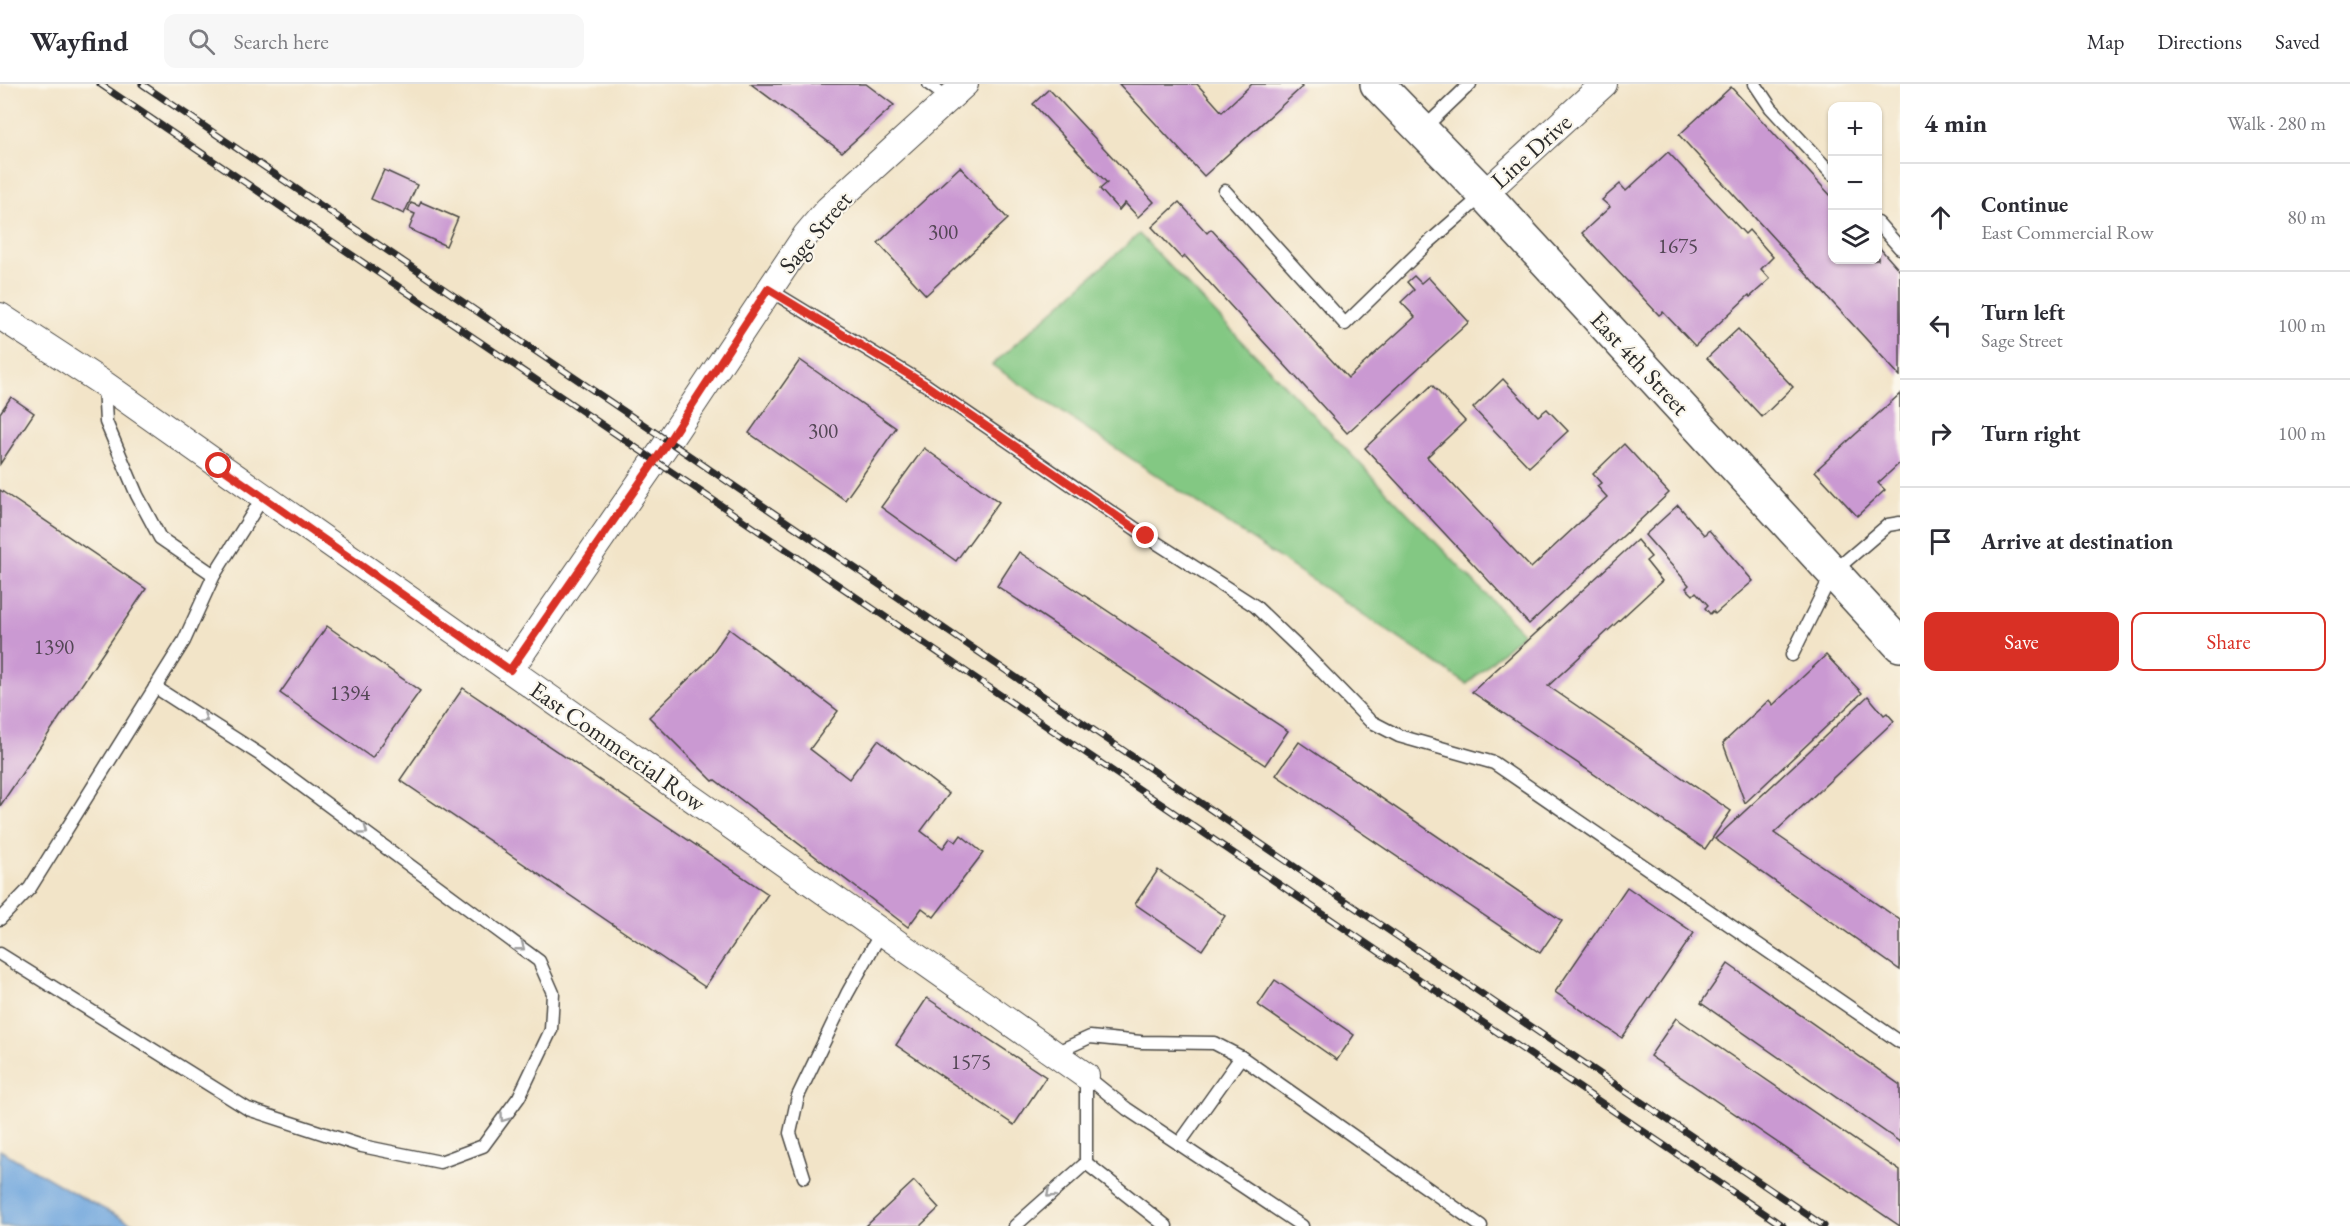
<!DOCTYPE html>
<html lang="en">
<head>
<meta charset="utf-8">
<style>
	:root { --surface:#fff; --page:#f7f7f7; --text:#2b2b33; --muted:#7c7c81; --line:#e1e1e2; --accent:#d93025 }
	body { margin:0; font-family:"EB Garamond",serif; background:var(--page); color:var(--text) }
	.controls { position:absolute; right:18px; top:18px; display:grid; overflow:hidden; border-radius:12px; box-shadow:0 2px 4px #0004 }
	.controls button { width:54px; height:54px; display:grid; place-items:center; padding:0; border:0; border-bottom:2px solid var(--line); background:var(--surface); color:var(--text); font:30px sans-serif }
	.stop { position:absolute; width:18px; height:18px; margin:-14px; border:4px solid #d93025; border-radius:50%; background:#fff }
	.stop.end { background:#d93025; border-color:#fff; box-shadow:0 2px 6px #0008 }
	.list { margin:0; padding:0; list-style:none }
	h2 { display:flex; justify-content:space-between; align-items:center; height:78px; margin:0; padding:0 24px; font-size:26px }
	h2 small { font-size:20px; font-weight:400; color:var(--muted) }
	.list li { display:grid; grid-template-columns:39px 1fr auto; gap:18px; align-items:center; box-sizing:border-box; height:108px; padding:0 24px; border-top:2px solid var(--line) }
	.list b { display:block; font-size:22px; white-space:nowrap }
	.list p { margin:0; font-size:20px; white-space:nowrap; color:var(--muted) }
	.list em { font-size:20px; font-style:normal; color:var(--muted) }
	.actions { display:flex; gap:12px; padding:18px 24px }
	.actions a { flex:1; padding:14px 0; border:2px solid var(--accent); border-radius:12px; text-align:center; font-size:21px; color:var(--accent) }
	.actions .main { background:var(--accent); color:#fff }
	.icon { flex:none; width:33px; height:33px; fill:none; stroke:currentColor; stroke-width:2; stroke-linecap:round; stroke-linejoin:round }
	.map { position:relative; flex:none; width:1900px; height:1142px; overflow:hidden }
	header { display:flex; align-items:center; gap:36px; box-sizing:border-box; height:84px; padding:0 30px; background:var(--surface); border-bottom:2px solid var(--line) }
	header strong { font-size:28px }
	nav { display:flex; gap:33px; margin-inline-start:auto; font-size:21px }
	.search { width:420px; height:54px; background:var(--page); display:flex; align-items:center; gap:15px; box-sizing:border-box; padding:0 21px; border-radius:12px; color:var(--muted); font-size:22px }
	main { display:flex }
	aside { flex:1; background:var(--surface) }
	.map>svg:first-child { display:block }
	.green { fill:#83c883; stroke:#577a57; stroke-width:1.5 }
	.water { fill:#70a6dd; stroke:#4e6884; stroke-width:1.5 }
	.building { fill:#ca99d2 }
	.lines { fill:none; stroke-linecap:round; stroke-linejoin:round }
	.lane-casing { stroke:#494743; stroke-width:15 }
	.street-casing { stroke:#494743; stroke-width:28 }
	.secondary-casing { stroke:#494743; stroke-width:36 }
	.lane { stroke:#fff; stroke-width:12 }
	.street { stroke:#fff; stroke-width:26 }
	.secondary { stroke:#fff; stroke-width:33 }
	.rail-casing { stroke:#2b2b2b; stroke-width:7 }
	.rail { stroke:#fbf7ec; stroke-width:4.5; stroke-dasharray:14; stroke-linecap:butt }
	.oneway { stroke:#a0a0a0 }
	.route { stroke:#d93025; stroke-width:8 }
	.labels { text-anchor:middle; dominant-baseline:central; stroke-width:4.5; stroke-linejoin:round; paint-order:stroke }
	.number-label { font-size:21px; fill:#534655 }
	.street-label { font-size:24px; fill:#2b2b2b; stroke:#fbf7ec }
</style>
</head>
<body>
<header>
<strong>Wayfind</strong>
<div class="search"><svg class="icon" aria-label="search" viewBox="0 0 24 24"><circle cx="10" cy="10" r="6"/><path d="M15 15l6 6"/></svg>Search here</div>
<nav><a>Map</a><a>Directions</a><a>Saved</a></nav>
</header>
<main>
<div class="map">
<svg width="1900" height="1142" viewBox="0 0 1900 1142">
	<rect width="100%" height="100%" fill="#fbf7ec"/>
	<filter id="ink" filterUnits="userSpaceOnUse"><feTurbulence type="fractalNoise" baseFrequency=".0167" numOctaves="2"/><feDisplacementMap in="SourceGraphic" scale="12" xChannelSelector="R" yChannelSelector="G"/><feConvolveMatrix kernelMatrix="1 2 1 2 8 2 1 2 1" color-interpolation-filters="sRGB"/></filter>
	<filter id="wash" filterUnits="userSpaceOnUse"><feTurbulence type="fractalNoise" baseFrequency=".008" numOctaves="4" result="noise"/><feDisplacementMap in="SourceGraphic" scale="24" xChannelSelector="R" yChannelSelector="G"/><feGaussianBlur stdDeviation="1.35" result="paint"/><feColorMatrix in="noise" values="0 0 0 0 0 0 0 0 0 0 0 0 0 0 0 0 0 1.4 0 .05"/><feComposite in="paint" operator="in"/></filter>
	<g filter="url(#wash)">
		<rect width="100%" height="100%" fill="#f2e4c8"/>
		<path class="green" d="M1139,150l384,399 -56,51 -475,-319z"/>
		<path class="water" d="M0,1066l79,46 58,30h-137z"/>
		<g id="blocks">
			<g class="building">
				<path d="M751,0h115l28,21 -52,47z"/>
				<path d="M1119,0h78l25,28 30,-28h47l3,3 -98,89z"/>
				<path d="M1731,3l101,110v63h46v-14l22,25v105l-221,-241z"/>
				<path d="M1049,5l105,113 -16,15 -13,-14 -6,7 -19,-21 7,-6 -74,-79z"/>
				<path d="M1668,68l77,82 4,-4 24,27 -12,12 9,10 -20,18 -1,-2 -54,51 -32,-34 -4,3 -77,-82 28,-26 -8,-7 18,-16 6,7z"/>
				<path d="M960,83l48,52 -82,76 -48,-52z"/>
				<path d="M384,86l33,15 -13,29 -33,-15z"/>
				<path d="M421,118l37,16 -12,28 -37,-17 6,-15 -7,-3 3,-8 8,3z"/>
				<path d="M1179,118l28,31 4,-4 137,149 67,-61 -14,-15 13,-12 -7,-8 7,-6 7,7 7,-6 41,45 -122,111 -162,-177 -3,3 -30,-32z"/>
				<path d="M1738,245l55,58 -31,30 -55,-59z"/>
				<path d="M800,276l96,68 -51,72 -96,-67z"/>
				<path d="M1503,295l35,37 9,-7 21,22 -39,36 -56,-59z"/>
				<path d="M1432,301l33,36 -38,36 104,111 76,-71 -10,-11 4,-3 -8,-9 31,-30 45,49 -140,131 -164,-176z"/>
				<path d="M1900,310v69l-22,20 7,7 -28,26 -42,-45z"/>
				<path d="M11,313l23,16 -34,51v-51z"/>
				<path d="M924,364l75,54 -43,59 -75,-54z"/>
				<path d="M0,406l146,99 -146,217z"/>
				<path d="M1678,421l26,30 5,-5 44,51 -38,33 -2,-3 -3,3 -5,-6 3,-3 -12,-13 -3,3 -7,-7 3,-3 -44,-50z"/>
				<path d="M1637,456l14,17 -5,4 16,20 -114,105 183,125 -26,38 -233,-157z"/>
				<path d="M1019,468l269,179 -23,34 -268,-179z"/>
				<path d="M327,542l93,65 -48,67 -92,-65z"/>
				<path d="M729,545l109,82 -28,38 39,30 29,-39 71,54 -28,37 22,17 7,-10 6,4 5,-7 22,18 -49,64 -12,-9 -14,19 -193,-147 -2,1 -64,-64 57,-55z"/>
				<path d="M1826,571l36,38 -117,110 -22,-60 46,-43 4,5z"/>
				<path d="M463,604l305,206 -63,93 -305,-207z"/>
				<path d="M1868,612l16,19 3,-2 7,8 -120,112 126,87v50l-185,-131z"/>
				<path d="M1299,658l263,179 -22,32 -264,-178z"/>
				<path d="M1158,786l67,46 -23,34 -67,-46z"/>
				<path d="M1627,803l67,46 -72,105 -67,-46z"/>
				<path d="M1728,880l172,121v57l-199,-139z"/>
				<path d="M1275,896l79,55 -17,25 -79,-55z"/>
				<path d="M927,914l119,79 -32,48 -118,-80z"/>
				<path d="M1676,934l224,153v55l-250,-170z"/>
				<path d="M914,1097l25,27 -19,18h-54z"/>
			</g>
		</g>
	</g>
	<g filter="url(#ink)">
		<use href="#blocks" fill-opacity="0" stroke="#494743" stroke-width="1.5"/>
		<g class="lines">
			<g class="lane-casing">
				<g id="lane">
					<path d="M929,0l20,15"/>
					<path d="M1755,0l16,24 61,66"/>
					<path d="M1423,45l47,-45"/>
					<path d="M1225,107l120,133 83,-81 55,-48"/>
					<path d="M1878,139l22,25"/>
					<path d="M768,205l158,96 220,151 109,70 46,44 69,71 29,15 95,27 406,279"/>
					<path d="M104,301l2,37 31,73 23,43 54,37 49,-78"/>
					<path d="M1792,571l41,-83 55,-47 12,-2"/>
					<path d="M0,835l30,-31 154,-247 30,-66"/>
					<path d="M0,870l248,155 114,37 78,16 43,-16 36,-49 32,-67 2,-37 -14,-32 -280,-207 -104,-67"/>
					<path d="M1055,969l35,-16 51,5 73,1 27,14"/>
					<path d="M1086,992l41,33 175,117"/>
					<path d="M1179,1060l62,-87 240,169"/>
					<path d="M1086,1079l80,63"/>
					<path d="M804,1093l-14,-44 8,-37 49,-102 35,-63"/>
					<path d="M1015,1142l71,-63v-87"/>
				</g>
			</g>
			<g class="street-casing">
				<g id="street">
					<path d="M1484,110l120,-110"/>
					<path d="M0,232l104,68 982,692"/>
					<path d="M510,586l158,-228 138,-207 22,-26 137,-125"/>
				</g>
			</g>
			<g class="secondary-casing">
				<path id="secondary" d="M1377,0l107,110 416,451"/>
			</g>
			<use href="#lane" class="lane"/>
			<use href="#street" class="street"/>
			<use href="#secondary" class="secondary"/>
			<g class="rail-casing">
				<g id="rail">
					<path d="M100,0l1683,1142"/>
					<path d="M142,0l1682,1142"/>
				</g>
			</g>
			<use href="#rail" class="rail"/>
		</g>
		<defs><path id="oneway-chevron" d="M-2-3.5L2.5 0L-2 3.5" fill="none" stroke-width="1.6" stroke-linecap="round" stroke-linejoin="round" transform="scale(1.5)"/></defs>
		<g class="oneway">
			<use href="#oneway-chevron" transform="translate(204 635) rotate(33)"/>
			<use href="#oneway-chevron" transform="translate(364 747) rotate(36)"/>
			<use href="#oneway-chevron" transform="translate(521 863) rotate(38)"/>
			<use href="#oneway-chevron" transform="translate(504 1034) rotate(126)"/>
			<use href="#oneway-chevron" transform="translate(1050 1110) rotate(138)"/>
		</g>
	</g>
	<g class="lines" filter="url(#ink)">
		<path class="route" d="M219,382l291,204 158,-228 100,-153 158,96 220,151"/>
	</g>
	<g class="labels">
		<g class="number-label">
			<text x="943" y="147">300</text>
			<text x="1678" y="161">1675</text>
			<text x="823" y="346">300</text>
			<text x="54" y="562">1390</text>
			<text x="350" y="608">1394</text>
			<text x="971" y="977">1575</text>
		</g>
		<g class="street-label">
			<text transform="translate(1531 67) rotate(-42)">Line Drive</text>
			<text transform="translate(815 148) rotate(-50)">Sage Street</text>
			<text transform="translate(1640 279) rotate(47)">East 4th Street</text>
			<text transform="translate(618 662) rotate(35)">East Commercial Row</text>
		</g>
	</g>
</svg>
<div class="controls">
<button>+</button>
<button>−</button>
<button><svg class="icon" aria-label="layers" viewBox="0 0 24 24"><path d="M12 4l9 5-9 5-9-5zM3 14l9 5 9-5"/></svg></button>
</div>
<div class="stop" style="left:219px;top:382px"></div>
<div class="stop end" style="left:1146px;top:452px"></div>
</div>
<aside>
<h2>4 min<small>Walk · 280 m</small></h2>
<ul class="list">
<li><svg class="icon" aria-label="ahead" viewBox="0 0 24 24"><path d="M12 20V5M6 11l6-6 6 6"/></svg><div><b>Continue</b><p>East Commercial Row</p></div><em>80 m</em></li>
<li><svg class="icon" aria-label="left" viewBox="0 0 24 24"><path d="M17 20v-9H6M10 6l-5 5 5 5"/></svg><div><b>Turn left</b><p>Sage Street</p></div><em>100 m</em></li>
<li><svg class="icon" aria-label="right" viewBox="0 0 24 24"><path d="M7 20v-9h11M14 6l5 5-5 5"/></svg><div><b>Turn right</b></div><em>100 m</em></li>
<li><svg class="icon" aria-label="arrive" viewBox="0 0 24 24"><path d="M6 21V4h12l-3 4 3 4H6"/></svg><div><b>Arrive at destination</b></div></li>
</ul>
<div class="actions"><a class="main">Save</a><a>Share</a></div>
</aside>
</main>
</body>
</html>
